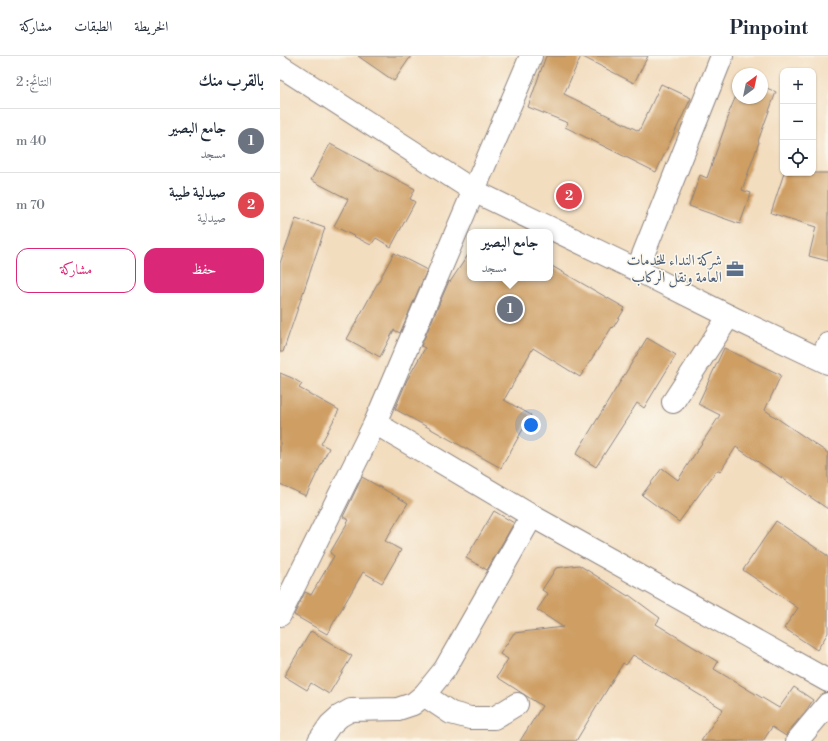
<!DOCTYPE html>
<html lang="ar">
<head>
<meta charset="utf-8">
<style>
	:root { --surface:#fff; --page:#f6f6f7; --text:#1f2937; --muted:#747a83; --line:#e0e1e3; --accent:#db2777 }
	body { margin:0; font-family:"Libre Bodoni",Amiri,serif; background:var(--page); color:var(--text); direction:rtl }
	.controls { position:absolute; right:12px; top:12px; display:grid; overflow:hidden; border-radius:8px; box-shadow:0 1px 3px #0004 }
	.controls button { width:36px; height:36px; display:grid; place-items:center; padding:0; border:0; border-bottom:1px solid var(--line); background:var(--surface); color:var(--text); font:20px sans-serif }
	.compass { position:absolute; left:452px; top:12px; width:36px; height:36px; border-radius:50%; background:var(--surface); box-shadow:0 1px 3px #0004; rotate:33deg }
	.you { position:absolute; left:251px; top:369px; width:14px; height:14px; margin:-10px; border:3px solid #fff; border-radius:50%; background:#1a73e8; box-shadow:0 0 0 6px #1a73e833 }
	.badge { display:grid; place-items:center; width:26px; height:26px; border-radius:50%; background:var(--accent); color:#fff; font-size:13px; font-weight:700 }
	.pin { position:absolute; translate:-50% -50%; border:2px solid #fff; box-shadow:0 1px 4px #0006 }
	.popup { position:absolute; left:187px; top:173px; width:86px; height:52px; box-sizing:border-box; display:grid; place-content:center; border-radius:8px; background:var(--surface); filter:drop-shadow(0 1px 3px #0005); font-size:13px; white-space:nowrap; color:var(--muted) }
	.popup b { font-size:15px; color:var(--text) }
	.popup::after { content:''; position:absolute; left:50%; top:100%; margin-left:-8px; border:8px solid transparent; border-top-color:var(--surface) }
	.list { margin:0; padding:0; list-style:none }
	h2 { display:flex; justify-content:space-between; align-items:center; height:52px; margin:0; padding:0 16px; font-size:17px }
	h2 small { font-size:13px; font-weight:400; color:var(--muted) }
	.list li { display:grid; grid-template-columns:26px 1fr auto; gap:12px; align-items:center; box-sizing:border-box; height:64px; padding:0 16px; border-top:1px solid var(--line) }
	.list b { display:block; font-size:15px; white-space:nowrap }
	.list p { margin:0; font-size:13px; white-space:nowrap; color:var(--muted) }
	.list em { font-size:13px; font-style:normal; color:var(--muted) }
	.actions { display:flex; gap:8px; padding:12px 16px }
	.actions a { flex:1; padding:9px 0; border:1px solid var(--accent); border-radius:12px; text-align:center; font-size:14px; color:var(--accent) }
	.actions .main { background:var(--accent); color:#fff }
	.icon { flex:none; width:22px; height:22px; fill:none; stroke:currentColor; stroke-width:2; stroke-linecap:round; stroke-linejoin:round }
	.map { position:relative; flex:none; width:548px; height:685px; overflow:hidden; direction:ltr }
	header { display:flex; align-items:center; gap:24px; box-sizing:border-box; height:56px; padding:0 20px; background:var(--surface); border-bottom:1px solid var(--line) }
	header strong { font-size:19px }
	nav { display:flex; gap:22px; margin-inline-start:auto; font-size:14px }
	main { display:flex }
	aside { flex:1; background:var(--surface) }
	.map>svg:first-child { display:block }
	.building { fill:#ce9e63 }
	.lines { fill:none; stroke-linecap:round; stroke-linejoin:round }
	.minor-casing { stroke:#8a807d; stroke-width:24 }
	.major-casing { stroke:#8a807d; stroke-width:24 }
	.minor { stroke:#fff; stroke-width:22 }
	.major { stroke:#fff; stroke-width:22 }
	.labels { text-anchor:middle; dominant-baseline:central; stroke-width:3; stroke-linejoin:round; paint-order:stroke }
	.service-label { font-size:15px; fill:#4e5e75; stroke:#fbf7ec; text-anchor:end }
</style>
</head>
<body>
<header>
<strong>Pinpoint</strong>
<nav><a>الخريطة</a><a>الطبقات</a><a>مشاركة</a></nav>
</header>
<main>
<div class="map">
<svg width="548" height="685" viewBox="0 0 548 685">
	<rect width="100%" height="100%" fill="#fbf7ec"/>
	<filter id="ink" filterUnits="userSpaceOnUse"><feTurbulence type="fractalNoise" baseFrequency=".025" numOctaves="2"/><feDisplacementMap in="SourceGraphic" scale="8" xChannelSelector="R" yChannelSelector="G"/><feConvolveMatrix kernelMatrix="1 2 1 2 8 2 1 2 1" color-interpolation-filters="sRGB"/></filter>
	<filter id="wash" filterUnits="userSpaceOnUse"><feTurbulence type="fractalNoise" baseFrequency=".012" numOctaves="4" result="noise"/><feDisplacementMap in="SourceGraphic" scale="16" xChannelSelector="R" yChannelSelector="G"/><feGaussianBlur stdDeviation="0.9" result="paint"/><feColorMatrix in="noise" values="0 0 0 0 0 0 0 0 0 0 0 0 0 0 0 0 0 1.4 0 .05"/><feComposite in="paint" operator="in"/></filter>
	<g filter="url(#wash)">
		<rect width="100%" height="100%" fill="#f3ddbf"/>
		<g id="blocks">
			<g class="building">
				<path d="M78,0h53l-17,25z"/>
				<path d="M266,0h102l-14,27 -53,-27 -17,38 75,37 22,-47 30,14 -35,74 -91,-45 3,-4 -40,-16z"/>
				<path d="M482,30l14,6 -18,49 1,1 -17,48 9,3 -11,31 -51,-18 11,-31 7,3 22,-63h-1l10,-24v7h24z"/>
				<path d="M50,88l85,45 -5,10 5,3 -24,45 -15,-9 -5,7 -37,-19 14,-27 -37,-19z"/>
				<path d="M504,117h44v88l-19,-5 7,-29 -45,-14z"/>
				<path d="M16,162l29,10 -42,124h-3v-89z"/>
				<path d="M190,196v26h80v-13l75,43 -12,20 -1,-1 -32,50 -47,-29 -29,52 27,15 -30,53 -106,-59 12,-29 18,-32 -4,-2 28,-65 1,1z"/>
				<path d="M114,197l33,17 -27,63 -6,-3 -14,27 -33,-18z"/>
				<path d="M367,282l29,17 -32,53 -7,-5 -41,64 -20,-13z"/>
				<path d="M444,292l57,27 -16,35 63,43v56l-92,-62 -16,25 -3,-2 -38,52 -37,-27 20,-27 16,12 42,-65 -22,-11z"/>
				<path d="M0,317l12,5 10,6 -3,4 40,22 -18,34 8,4 -23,48 -26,-12z"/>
				<path d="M82,421l46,26 -23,38 16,9 -19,33 -19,-11 -36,62 -33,-19 11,-23 6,3 23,-39 -4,-3 19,-33 -6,-3z"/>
				<path d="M214,455l20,12 -27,47 -21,-12z"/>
				<path d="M496,465l52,35v77l-11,17 -33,-22 14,-20 -55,-38z"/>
				<path d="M299,509l49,31 1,-1 31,23 -4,6 62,38 -4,7 65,39 15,-21 19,13 -8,12 -18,21 -1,3 -14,-9 -9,14h-62l22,-32 -90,-54 -7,10 -3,-2 -47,78h-56l22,-35 -45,-29 11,-18 -8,-5 14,-21 49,-6 -26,-17 11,-16 -6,-4 14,-22z"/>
				<path d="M31,575l41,25 -23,38 -18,-11 -4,7 -23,-14z"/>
			</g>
		</g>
	</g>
	<g filter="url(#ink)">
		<use href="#blocks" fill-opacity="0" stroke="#8a807d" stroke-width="1"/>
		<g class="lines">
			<g class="minor-casing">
				<g id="minor">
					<path d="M357,214l85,-214"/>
					<path d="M541,303l7,-15"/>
					<path d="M393,346l56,-86"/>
					<path d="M95,367l157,93 296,165"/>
					<path d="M0,559l95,-192 156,-367"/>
					<path d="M144,639l27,18 19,5h24l23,-14"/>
					<path d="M39,685l11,-16 10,-9 11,-6 47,-1 15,-5 11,-9 21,-26 87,-153"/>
					<path d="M517,685l31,-37"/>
				</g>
			</g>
			<g class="major-casing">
				<path id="major" d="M0,10l194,125 163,79 92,46 99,47"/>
			</g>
			<use href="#minor" class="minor"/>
			<use href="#major" class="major"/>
		</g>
	</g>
	<defs>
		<g id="office-bare" transform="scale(1.38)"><path d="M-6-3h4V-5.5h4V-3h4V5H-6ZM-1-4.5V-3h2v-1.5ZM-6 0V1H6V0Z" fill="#5c6f8a" stroke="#fbf7ec" stroke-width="2.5" paint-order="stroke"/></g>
	</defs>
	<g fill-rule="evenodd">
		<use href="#office-bare" x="455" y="213"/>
	</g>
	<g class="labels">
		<g class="service-label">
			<text x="442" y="204">شركة النداء للخدمات<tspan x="442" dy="17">العامة ونقل الركاب</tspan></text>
		</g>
	</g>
</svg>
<div class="controls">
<button>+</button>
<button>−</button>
<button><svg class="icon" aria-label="locate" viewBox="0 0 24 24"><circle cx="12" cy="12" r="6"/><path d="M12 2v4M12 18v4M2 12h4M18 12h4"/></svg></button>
</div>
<svg class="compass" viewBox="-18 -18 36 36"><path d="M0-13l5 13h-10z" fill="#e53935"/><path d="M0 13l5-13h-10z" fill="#747a83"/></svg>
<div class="you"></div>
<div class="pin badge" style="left:230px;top:253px;background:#6b7280">1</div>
<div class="popup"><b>جامع البصير</b>مسجد</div>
<div class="pin badge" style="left:289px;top:140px;background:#e0444e">2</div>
</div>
<aside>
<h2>بالقرب منك<small>النتائج: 2</small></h2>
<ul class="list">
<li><span class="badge" style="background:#6b7280">1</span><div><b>جامع البصير</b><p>مسجد</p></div><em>40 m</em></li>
<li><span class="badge" style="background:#e0444e">2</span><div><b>صيدلية طيبة</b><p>صيدلية</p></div><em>70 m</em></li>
</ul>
<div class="actions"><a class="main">حفظ</a><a>مشاركة</a></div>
</aside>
</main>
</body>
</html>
